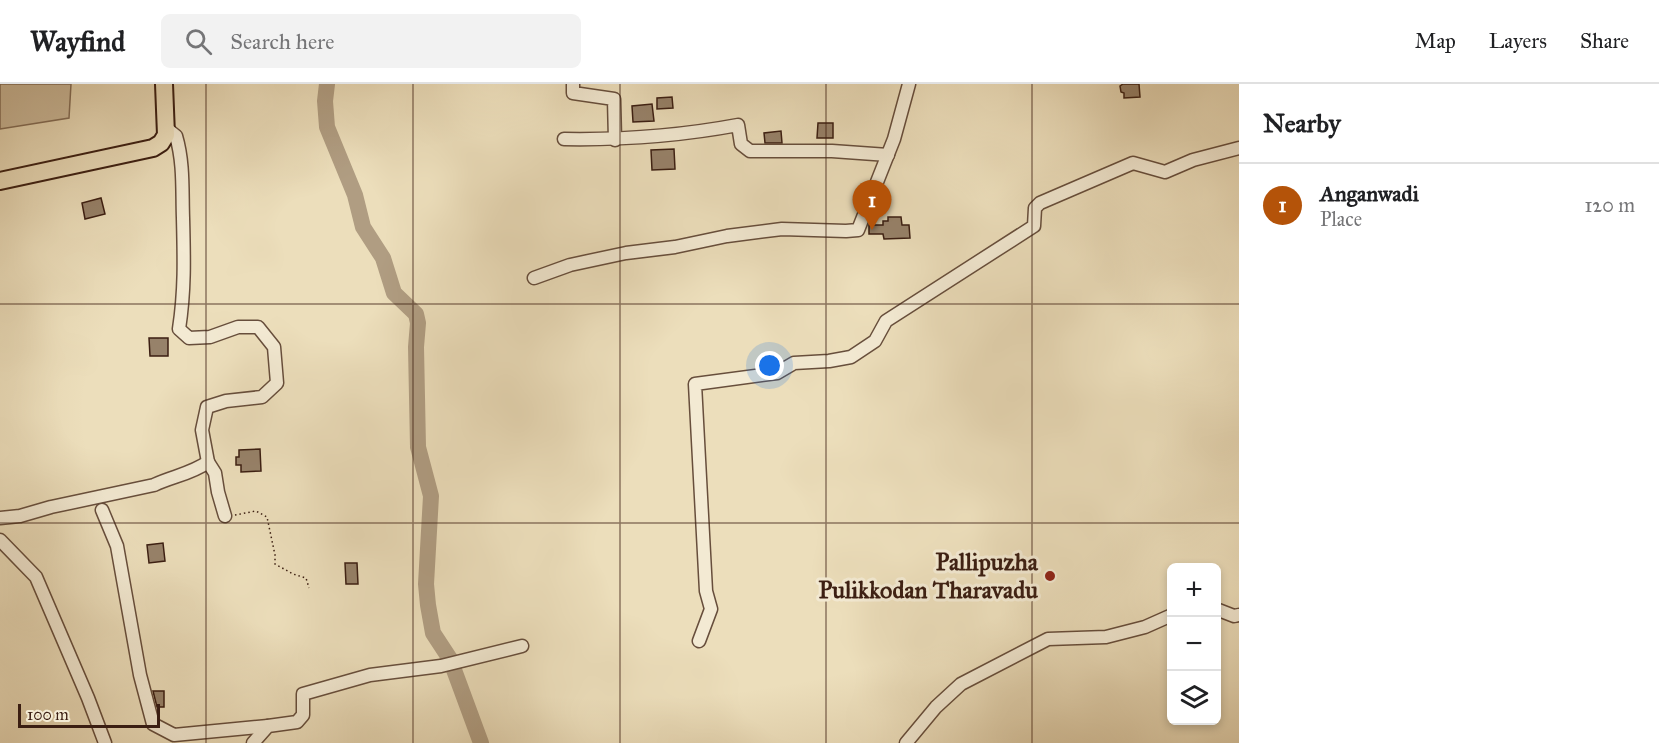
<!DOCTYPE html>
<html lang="en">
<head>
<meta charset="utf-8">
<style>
	:root { --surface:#fff; --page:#f2f2f2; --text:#202124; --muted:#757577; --line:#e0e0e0; --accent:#b45309 }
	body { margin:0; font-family:"IM FELL Great Primer",serif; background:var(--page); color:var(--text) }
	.controls { position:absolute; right:18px; bottom:18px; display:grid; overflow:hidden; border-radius:9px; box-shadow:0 3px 9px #0003 }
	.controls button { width:54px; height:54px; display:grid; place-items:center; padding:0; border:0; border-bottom:2px solid var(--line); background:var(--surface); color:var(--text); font:30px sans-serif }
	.scale { position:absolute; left:18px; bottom:15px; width:142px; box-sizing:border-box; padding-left:6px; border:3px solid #3b1e12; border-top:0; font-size:16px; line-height:21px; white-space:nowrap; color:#3b1e12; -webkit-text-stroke:4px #f3ead3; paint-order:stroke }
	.you { position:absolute; left:770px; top:282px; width:21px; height:21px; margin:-15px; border:4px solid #fff; border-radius:50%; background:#1a73e8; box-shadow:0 0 0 9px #1a73e833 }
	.badge { display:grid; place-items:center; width:39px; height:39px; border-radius:50%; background:var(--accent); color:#fff; font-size:20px; font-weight:700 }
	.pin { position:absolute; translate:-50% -50px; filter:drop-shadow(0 2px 3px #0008) }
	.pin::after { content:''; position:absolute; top:32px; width:21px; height:18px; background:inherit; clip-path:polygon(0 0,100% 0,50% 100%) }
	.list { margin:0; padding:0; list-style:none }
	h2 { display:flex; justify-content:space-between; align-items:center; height:78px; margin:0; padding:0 24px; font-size:26px }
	h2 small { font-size:20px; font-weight:400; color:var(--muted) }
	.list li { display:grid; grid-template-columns:39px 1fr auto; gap:18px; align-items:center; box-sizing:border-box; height:84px; padding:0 24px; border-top:2px solid var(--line) }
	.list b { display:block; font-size:22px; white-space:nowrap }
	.list p { margin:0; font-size:20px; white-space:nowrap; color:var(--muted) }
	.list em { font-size:20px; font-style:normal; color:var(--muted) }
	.icon { flex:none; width:33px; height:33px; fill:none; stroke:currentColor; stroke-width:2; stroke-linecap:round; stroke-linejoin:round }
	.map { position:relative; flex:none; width:1239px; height:659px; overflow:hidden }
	header { display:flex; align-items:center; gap:36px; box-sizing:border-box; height:84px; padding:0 30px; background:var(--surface); border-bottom:2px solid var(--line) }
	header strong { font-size:28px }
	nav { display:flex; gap:33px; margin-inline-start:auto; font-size:21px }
	.search { width:420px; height:54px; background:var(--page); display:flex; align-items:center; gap:15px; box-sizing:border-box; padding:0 21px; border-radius:9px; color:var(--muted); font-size:22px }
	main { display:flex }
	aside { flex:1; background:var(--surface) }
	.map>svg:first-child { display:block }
	.green { fill:#cebd9e; stroke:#846e58; stroke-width:1.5 }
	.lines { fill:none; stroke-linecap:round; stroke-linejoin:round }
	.river { stroke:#b09d82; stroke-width:16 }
	.building { fill:#97826a; stroke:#3b1e12; stroke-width:1.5 }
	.minor-casing { stroke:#674e3c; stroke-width:15 }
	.major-casing { stroke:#3b1e12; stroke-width:20 }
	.path { stroke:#3b1e12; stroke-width:1.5; stroke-dasharray:1.5 3; stroke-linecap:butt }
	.minor { stroke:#f3ead3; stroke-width:12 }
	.major { stroke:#ecdebb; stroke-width:16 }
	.grid { fill:none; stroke:#3b1e12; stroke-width:1.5; stroke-opacity:0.55 }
	.poi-dot { fill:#8f2418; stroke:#f3ead3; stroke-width:2 }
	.labels { text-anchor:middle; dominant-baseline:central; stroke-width:6; stroke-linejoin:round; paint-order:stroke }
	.poi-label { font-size:24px; font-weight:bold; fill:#3b1e12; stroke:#f3ead3; text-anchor:end }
</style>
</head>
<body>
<header>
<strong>Wayfind</strong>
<div class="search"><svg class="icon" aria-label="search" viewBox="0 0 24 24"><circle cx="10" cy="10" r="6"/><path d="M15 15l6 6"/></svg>Search here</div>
<nav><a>Map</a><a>Layers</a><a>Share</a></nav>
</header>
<main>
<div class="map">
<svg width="1239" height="659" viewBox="0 0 1239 659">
	<rect width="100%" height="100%" fill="#ecdebb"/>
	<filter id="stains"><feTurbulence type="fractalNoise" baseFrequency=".00333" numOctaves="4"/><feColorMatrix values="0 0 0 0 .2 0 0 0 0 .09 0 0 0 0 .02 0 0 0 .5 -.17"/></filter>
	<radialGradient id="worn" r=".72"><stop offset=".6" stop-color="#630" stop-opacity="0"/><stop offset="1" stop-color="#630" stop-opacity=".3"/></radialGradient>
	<path class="green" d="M0,0h71l-2,34 -69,11z"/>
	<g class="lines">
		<path class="river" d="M327,0l-2,17 2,26 28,68 8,32 20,31 11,35 22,21 2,9 -2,24 2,100 13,49 -5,88 2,21 5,28 17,26 31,84"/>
	</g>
	<g class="building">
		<path d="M1123,0h16l1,13 -16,1v-5l-3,-1 -1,-6z"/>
		<path d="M672,13l1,11 -16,1v-11z"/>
		<path d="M652,20l2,17 -21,1 -1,-16z"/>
		<path d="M818,39h15v15h-16z"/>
		<path d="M781,47l1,12h-17l-1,-10z"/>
		<path d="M674,65l1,20 -23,1 -1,-20z"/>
		<path d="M101,114l4,16 -20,5 -3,-16z"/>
		<path d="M888,133h13l1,8h7l1,13 -26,1 -1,-5h-14v-9h14v-4h5z"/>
		<path d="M149,254h19v18h-18z"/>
		<path d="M260,365l1,22 -20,1v-7h-5v-8h3v-7z"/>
		<path d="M163,459l2,18 -16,2 -2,-18z"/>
		<path d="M345,479h12l1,21h-12z"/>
		<path d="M153,607h11v16h-7z"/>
	</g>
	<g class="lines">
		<g class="minor-casing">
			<g id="minor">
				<path d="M573,0v9l41,6 1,41"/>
				<path d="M564,55c61,1 115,-3 174,-14l3,19 9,7h82l56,4"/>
				<path d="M534,194l36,-13 56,-12 49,-6 52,-11 55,-7 64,2 12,-1 36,-91 15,-55"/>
				<path d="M208,378l7,11 3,19 7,24"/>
				<path d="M102,426l15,36 23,129 13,49 21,11 94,-9"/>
				<path d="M0,434l20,-2 31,-9 103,-22c19,-9 37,-11 54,-23l-6,-32 5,-23 19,-6 36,-4 15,-14 -3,-36 -16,-20h-20l-28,10 -21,1 -10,-9c6,-39 5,-72 4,-111 -1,-27 1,-55 -7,-82l-10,-8"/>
				<path d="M0,456l36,37 52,121 17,45"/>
				<path d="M1216,525l18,7 5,-1"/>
				<path d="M699,557l12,-32 -5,-18 -11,-207 82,-11 17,-10 35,-2 22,-4 24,-16 11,-20 148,-95 1,-18 5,-5 93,-40 32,9 28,-12 46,-12"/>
				<path d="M253,659l15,-17 29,-4 6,-7v-21l67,-19 71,-9 81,-20"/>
				<path d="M906,659l30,-36 25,-23 87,-45 58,-2 39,-10 27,-12"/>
			</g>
		</g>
		<g class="major-casing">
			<path id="major" d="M0,97l153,-33 8,-5 5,-8 -2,-51"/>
		</g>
		<path class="path" d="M235,431l21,-4 11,6 8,38v9l18,10 13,4 3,10"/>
		<use href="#minor" class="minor"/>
		<use href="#major" class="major"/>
	</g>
	<path class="grid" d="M206,0v659M413,0v659M620,0v659M826,0v659M1032,0v659M0,220h1239M0,439h1239"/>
	<circle class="poi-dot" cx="1050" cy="492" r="6"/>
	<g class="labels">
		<g class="poi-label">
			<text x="1038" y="478">Pallipuzha<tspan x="1038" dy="28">Pulikkodan Tharavadu</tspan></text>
		</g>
	</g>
	<rect width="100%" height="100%" filter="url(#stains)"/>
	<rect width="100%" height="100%" fill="url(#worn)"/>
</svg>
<div class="controls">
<button>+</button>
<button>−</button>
<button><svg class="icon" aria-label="layers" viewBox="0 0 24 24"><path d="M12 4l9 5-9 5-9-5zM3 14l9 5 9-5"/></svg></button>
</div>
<div class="scale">100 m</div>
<div class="you"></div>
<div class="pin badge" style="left:872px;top:146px">1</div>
</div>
<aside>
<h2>Nearby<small></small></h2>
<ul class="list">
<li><span class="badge">1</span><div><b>Anganwadi</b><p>Place</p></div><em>120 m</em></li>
</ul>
</aside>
</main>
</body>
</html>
